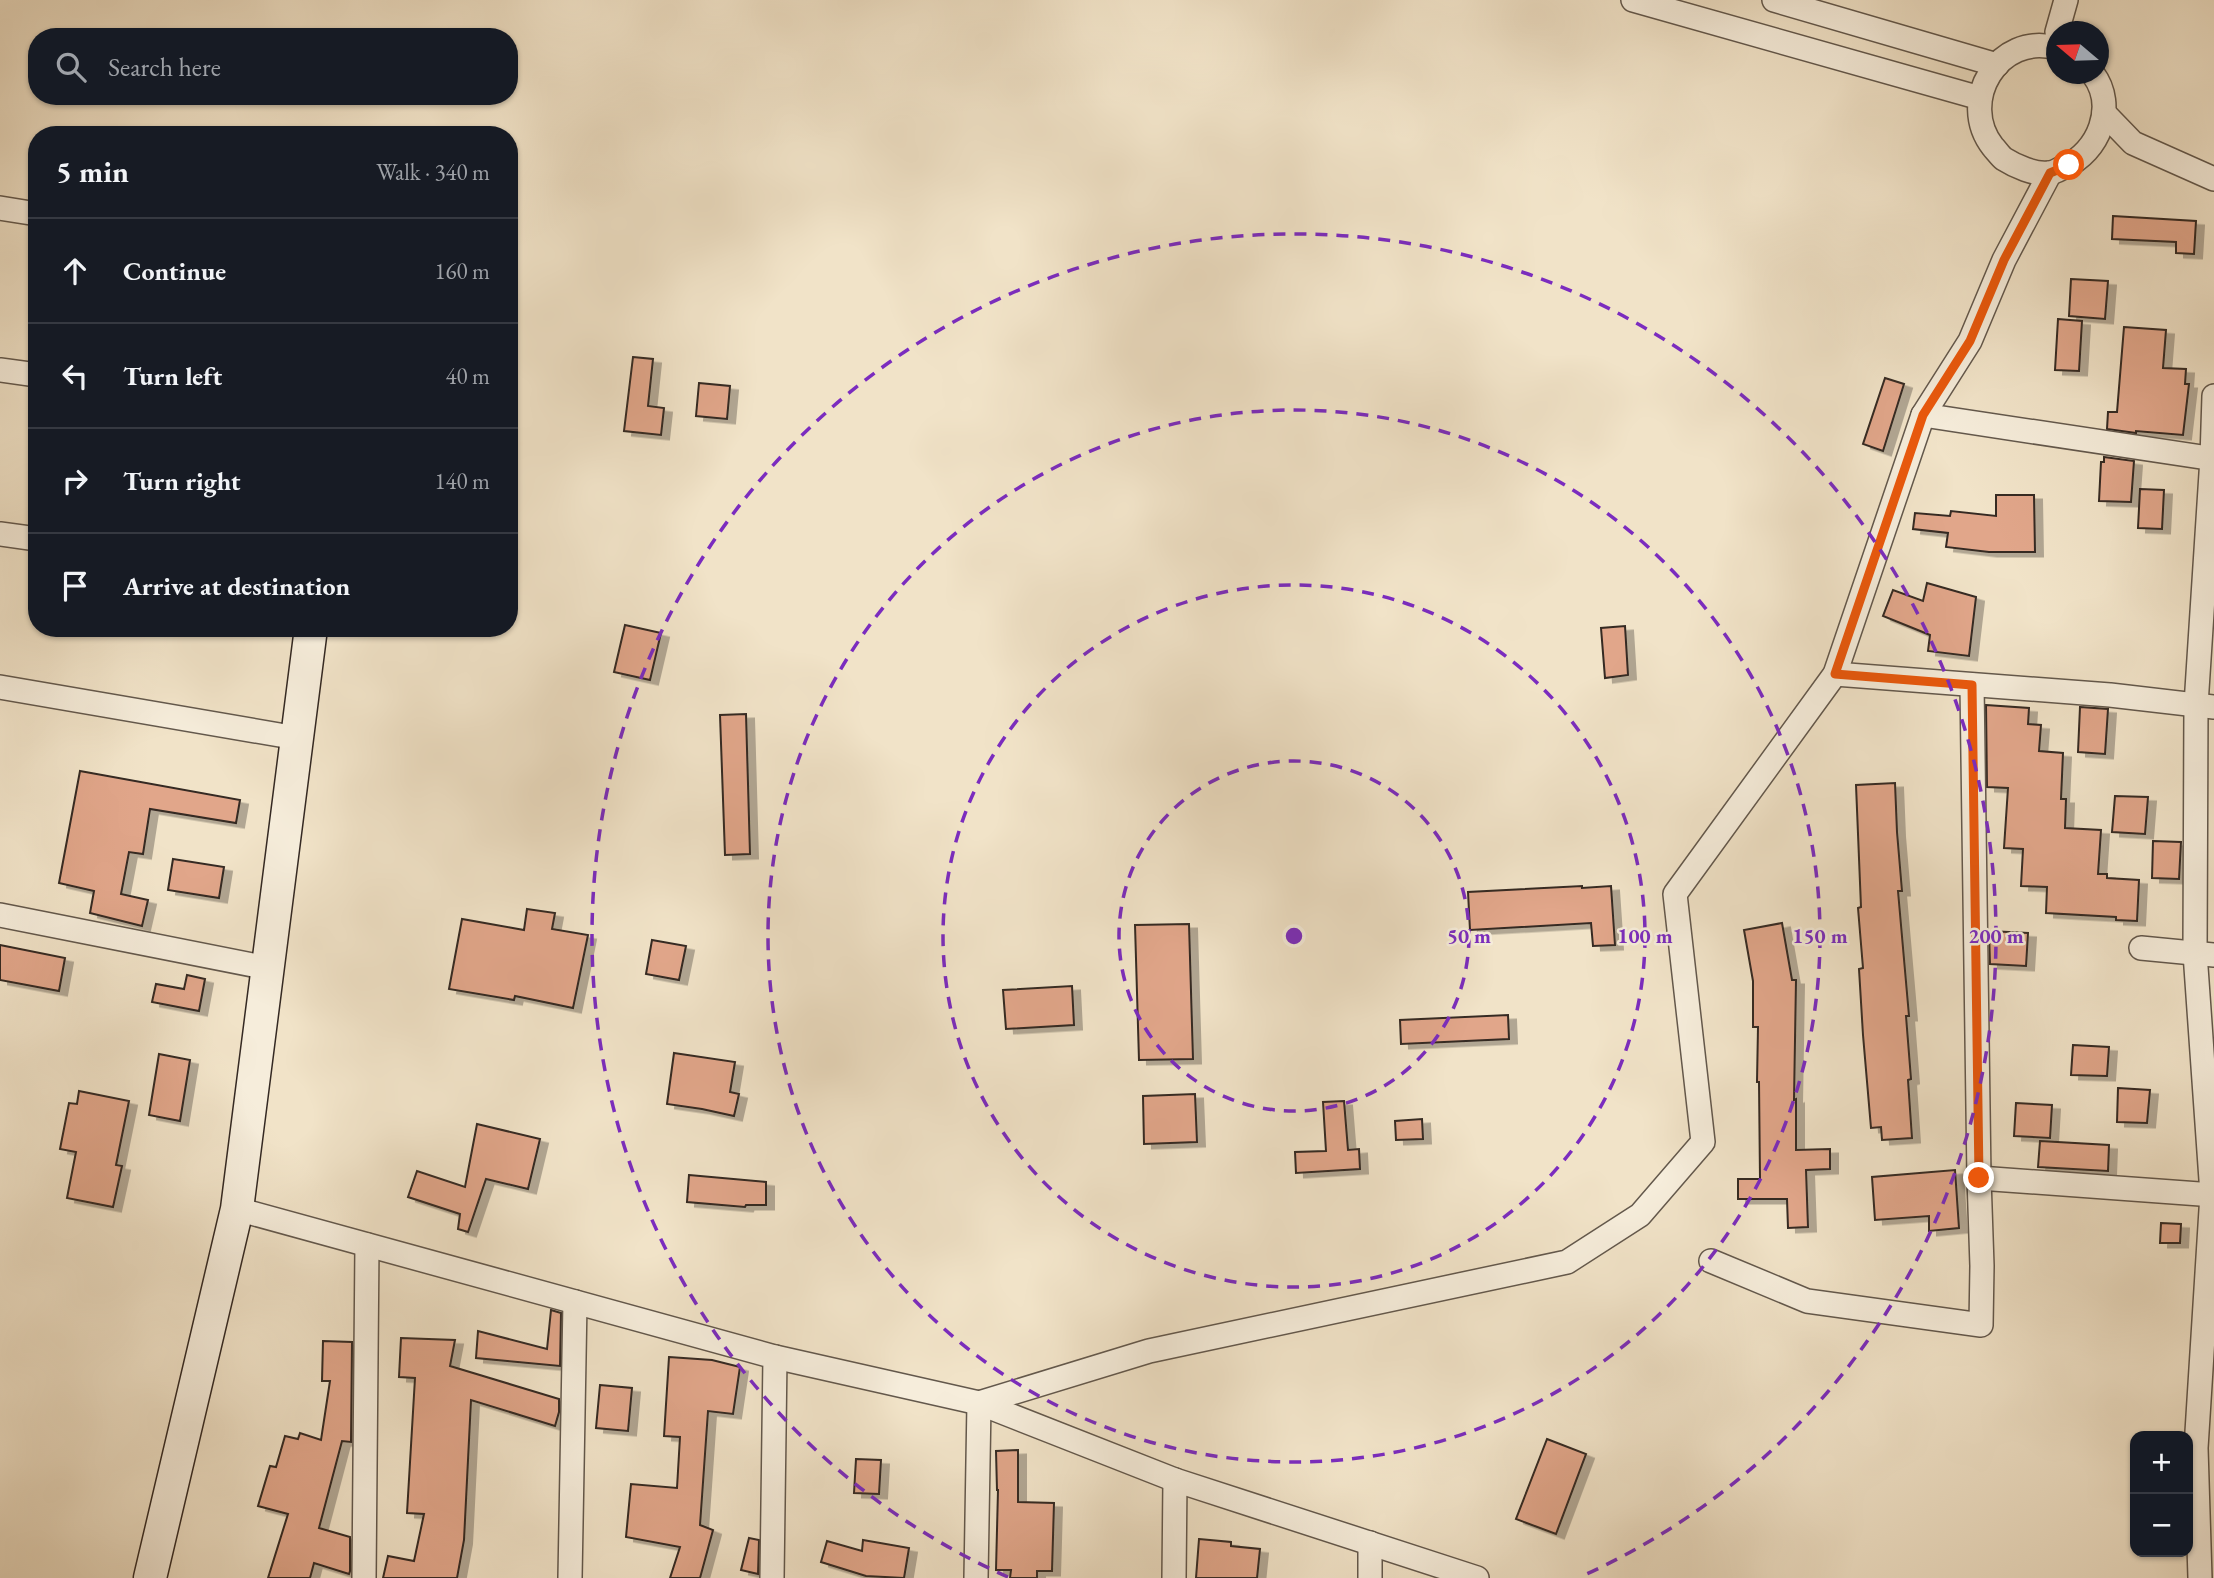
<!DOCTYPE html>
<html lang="en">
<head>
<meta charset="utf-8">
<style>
	:root { --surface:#171b24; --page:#242831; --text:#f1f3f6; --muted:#9ea1a6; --line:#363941 }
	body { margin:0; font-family:"EB Garamond",serif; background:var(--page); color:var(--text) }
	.controls { position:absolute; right:21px; bottom:21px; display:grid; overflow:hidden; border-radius:14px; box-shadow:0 2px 5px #0004 }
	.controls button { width:63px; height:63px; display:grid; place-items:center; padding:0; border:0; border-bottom:2px solid var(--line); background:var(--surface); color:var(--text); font:35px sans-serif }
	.compass { position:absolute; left:2046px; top:21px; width:63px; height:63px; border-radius:50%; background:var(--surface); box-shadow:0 2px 5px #0004; rotate:289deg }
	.stop { position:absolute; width:21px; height:21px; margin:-16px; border:5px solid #ea580c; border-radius:50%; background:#fff }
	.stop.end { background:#ea580c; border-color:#fff; box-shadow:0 2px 7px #0008 }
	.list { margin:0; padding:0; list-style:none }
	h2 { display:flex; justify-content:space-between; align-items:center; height:91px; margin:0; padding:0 28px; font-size:30px }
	h2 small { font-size:23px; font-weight:400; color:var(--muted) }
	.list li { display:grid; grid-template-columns:46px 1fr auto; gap:21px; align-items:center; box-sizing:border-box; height:105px; padding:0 28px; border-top:2px solid var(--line) }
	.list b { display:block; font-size:26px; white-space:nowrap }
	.list em { font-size:23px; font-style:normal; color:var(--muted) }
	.icon { flex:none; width:38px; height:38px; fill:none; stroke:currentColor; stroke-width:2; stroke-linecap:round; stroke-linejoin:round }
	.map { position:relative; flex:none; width:2214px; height:1578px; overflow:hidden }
	.search { position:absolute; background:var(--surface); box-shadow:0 2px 5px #0004; left:28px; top:28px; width:490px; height:77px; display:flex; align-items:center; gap:18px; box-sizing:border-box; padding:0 24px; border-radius:28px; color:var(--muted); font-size:26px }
	.panel { position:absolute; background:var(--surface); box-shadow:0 2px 5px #0004; left:28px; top:126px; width:490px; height:511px; border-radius:28px }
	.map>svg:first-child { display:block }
	.building { fill:#e1a68a; stroke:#342923; stroke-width:2; filter:url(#shadow) }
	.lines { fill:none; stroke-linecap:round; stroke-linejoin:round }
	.street-casing { stroke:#63584c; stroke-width:26 }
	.secondary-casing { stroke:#342923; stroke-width:35 }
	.street { stroke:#f6eddb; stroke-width:23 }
	.secondary { stroke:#f6eddb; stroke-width:32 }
	.route { stroke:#ea580c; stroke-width:9 }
	.ring { fill:none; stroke:#7b2cbf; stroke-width:3.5; stroke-dasharray:12 9 }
	.centre { fill:#7b2cbf; stroke:#f6eddb; stroke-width:3.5 }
	.ring-label { font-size:21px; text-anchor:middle; font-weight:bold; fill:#7b2cbf; stroke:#f6eddb; stroke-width:5; stroke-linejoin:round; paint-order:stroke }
</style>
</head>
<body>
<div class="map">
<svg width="2214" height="1578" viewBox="0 0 2214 1578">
	<defs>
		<filter id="shadow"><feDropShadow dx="8" dy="4.5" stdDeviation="0" flood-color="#0004"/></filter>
	</defs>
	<rect width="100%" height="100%" fill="#f1e3c8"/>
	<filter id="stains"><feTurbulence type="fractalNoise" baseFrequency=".00286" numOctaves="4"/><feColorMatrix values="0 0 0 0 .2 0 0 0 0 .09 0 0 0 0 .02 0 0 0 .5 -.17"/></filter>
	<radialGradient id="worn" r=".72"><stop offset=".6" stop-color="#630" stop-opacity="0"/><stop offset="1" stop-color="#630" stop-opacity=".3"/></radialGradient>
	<g class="building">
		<path d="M2113,216l83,5 -2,33 -18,-1v-11l-64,-3z"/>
		<path d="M2071,279l37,2 -3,38 -36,-3z"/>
		<path d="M2058,319l24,2 -3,50 -24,-1z"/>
		<path d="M2124,327l42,3 -3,38 23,1 -1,15h4l-6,51 -47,-4v2l-29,-4 1,-17h9z"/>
		<path d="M633,357l20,2 -5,47 16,2 -3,27 -37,-4z"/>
		<path d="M1885,378l19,6 -21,67 -20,-7z"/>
		<path d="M699,383l31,3 -3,33 -31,-3z"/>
		<path d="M2104,457l30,4 -3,41 -32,-1 2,-39h3z"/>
		<path d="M2140,489l24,1 -2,39 -24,-1z"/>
		<path d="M1996,495h38l1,57h-46l-43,-5 2,-14 -35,-4 2,-16 35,3 1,-5 45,5z"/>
		<path d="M1927,583l49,14 -7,59 -41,-5 2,-16 -47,-19 10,-26 30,11z"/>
		<path d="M625,625l36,8 -11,47 -36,-8z"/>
		<path d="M1625,626l3,49 -23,3 -4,-50z"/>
		<path d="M1986,705l43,3 -1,16 13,1 -2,26 24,2 -2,46h5l-1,29 36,2 -3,44h9v4l32,2 -2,41 -21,-1v-3l-70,-4 1,-26 -26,-1 2,-37 -19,-1 4,-60 -21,-1z"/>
		<path d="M2080,707l28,2 -3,45 -27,-2z"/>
		<path d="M746,714l4,140 -25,1 -5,-140z"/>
		<path d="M80,771l160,29 -4,23 -86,-14 -7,45 -14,-2 -8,42 27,6 -6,26 -52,-13 4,-22 -35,-8z"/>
		<path d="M1895,783l2,49 5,59h-4l11,125h-3l5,63 -3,1 4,58 -30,2 -1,-13 -10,1 -8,-93 -4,-66 4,-1 -5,-60 3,-1 -5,-122z"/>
		<path d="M2115,796l33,1 -3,37 -33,-2z"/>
		<path d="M2153,841l28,1 -2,37 -27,-1z"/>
		<path d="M173,859l51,8 -5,31 -51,-8z"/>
		<path d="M1582,886v2l29,-2 4,59 -22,1 -2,-23 -121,7 -2,-38z"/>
		<path d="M527,909l28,4 -3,16 36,6 -15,73 -58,-12 -1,4 -65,-11 13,-70 62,11z"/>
		<path d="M1782,923l10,57h4l-2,120 2,-1v51l34,-1v20l-24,1 2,57 -20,1 -1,-29h-49v-20h22l-1,-97h-2l1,-55h-5v-46l-9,-51z"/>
		<path d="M1189,924l4,135 -54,1 -4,-135z"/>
		<path d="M1989,931l39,2 -2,33 -36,-2z"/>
		<path d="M652,940l34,6 -7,34 -33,-6z"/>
		<path d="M0,945l65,13 -6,33 -59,-11z"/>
		<path d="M187,975l18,4 -6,32 -47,-9 4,-18 28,5z"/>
		<path d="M1072,986l2,39 -68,4 -3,-39z"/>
		<path d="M1508,1015l1,24 -108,5 -1,-24z"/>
		<path d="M2073,1045l36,2 -2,29 -36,-1z"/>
		<path d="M674,1053l61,9 -5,30 9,2 -5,22 -32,-7 -35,-5z"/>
		<path d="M159,1054l31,6 -10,61 -31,-6z"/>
		<path d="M2118,1088l32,2 -3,33 -30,-1z"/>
		<path d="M79,1091l50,10 -13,64 6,1 -9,41 -46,-9 9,-46 -16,-3 9,-46 8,1z"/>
		<path d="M1195,1094l2,48 -53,2 -1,-48z"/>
		<path d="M1344,1101l4,49 11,-1 1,20 -64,4 -1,-21 31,-1 -3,-49z"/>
		<path d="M2016,1103l36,2 -2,33 -36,-2z"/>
		<path d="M1422,1119l1,20 -27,1 -1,-19z"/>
		<path d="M477,1124l63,15 -12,50 -42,-10 -18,53 -10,-3 2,-15 -52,-17 9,-26 48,16z"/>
		<path d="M2040,1141l69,4 -1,26 -70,-4z"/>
		<path d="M1955,1170l4,58 -30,3v-15l-54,4 -3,-43z"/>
		<path d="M689,1175l77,7v23h-20l-1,2 -58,-5z"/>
		<path d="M2161,1223l20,1 -1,19h-20z"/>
		<path d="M551,1310l10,3 -1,53 -84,-8 2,-27 69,18z"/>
		<path d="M401,1338l54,2 -5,26 109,33v13l-4,14 -84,-26 -7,140 -7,38h-74l5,-22 26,5 10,-47 -17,-1 8,-135 -16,-1z"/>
		<path d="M323,1341l29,1 -1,100 -9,-1 -23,87 31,9v34l-1,3 -35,-11 -4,15h-42l20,-64 -30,-8 12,-40 6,1 9,-31 13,3 2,-6 21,7 9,-59h-8z"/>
		<path d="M669,1357l43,3 28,7 -7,47 -25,-3 -8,114 13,5 -13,48h-30l10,-31 -54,-10 5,-53 46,4 3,-51 -16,-1z"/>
		<path d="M600,1385l32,3 -4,43 -32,-3z"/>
		<path d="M1547,1439l39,15 -30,80 -40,-15z"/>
		<path d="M1018,1450v52l36,1 -2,68h-15v7h-27l1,-8h-15l2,-80h-1l-1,-39z"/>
		<path d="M856,1459l25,1 -2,34 -25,-1z"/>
		<path d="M749,1538l10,2 -1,34 -17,-4z"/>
		<path d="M1199,1539l32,3v4l29,3 -3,29h-61z"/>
		<path d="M863,1540l46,8 -5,30 -38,-2 -45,-14 6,-21 35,10z"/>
	</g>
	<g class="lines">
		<g class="street-casing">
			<g id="street">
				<path d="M1633,0l347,98"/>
				<path d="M1774,0l223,65"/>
				<path d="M2057,32l9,-32"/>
				<path d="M2056,48c-57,-16 -99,53 -63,99 4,4 7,9 11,12 11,7 31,16 45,14 5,0 11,-4 15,-6 35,-15 53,-61 29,-93"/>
				<path d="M2104,113l29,30 81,36"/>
				<path d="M0,208l37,6"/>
				<path d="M0,370l37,5"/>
				<path d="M1923,415l291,44"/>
				<path d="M0,534l37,5"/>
				<path d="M1835,674l275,21 104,12"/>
				<path d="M0,687l297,51"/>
				<path d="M0,915l268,53"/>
				<path d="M2141,948l73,7"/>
				<path d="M1979,1178l235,17"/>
				<path d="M237,1209l538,148 204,46 196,77 302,98"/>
				<path d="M1711,1261l96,40 174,24 1,-59 -3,-88 -7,-493"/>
				<path d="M1370,1543v35"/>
				<path d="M364,1578l3,-333"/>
				<path d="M570,1578l5,-276"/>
				<path d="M772,1578l3,-221"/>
				<path d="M976,1578l3,-175 170,-52 418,-89 73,-47 63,-73 -28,-248 160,-220 88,-259 47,-74 34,-81 46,-87"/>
				<path d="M1174,1578l1,-98"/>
				<path d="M2200,1578l-4,-130 16,-254 -17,-241 1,-248 16,-247 2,-62"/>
			</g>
		</g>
		<g class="secondary-casing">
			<path id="secondary" d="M150,1578l87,-369 74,-581"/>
		</g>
		<use href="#street" class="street"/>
		<use href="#secondary" class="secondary"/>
	</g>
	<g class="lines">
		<path class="route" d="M1979,1178l-7,-493 -137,-11 88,-259 47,-74 34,-81 46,-87 19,-8"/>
	</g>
	<g class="ring">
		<circle cx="1294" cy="936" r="175"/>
		<circle cx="1294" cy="936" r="351"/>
		<circle cx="1294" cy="936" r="526"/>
		<path d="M1008 1577A702 702 0 1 1 1580 1577"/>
	</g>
	<circle cx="1294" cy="936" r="10" class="centre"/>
	<g class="ring-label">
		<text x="1469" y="943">50 m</text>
		<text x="1645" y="943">100 m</text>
		<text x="1820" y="943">150 m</text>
		<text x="1996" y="943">200 m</text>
	</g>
	<rect width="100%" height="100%" filter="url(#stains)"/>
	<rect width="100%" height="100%" fill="url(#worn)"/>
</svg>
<div class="controls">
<button>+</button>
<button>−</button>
</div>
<svg class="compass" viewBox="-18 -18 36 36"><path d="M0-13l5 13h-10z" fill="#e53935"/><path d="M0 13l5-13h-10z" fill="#9ea1a6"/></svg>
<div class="stop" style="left:2069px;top:165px"></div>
<div class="stop end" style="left:1979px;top:1178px"></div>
<div class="search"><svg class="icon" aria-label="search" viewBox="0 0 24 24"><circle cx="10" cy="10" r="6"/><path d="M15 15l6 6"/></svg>Search here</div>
<section class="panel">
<h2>5 min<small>Walk · 340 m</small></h2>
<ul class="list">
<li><svg class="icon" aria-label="ahead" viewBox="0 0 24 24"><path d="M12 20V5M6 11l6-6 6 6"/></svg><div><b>Continue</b></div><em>160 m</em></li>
<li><svg class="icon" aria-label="left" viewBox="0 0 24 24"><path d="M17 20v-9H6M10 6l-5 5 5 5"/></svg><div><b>Turn left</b></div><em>40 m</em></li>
<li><svg class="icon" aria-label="right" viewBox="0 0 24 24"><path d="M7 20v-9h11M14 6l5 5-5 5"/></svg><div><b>Turn right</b></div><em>140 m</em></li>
<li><svg class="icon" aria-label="arrive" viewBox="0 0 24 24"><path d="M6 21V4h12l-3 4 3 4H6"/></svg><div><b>Arrive at destination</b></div></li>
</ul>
</section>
</div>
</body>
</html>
